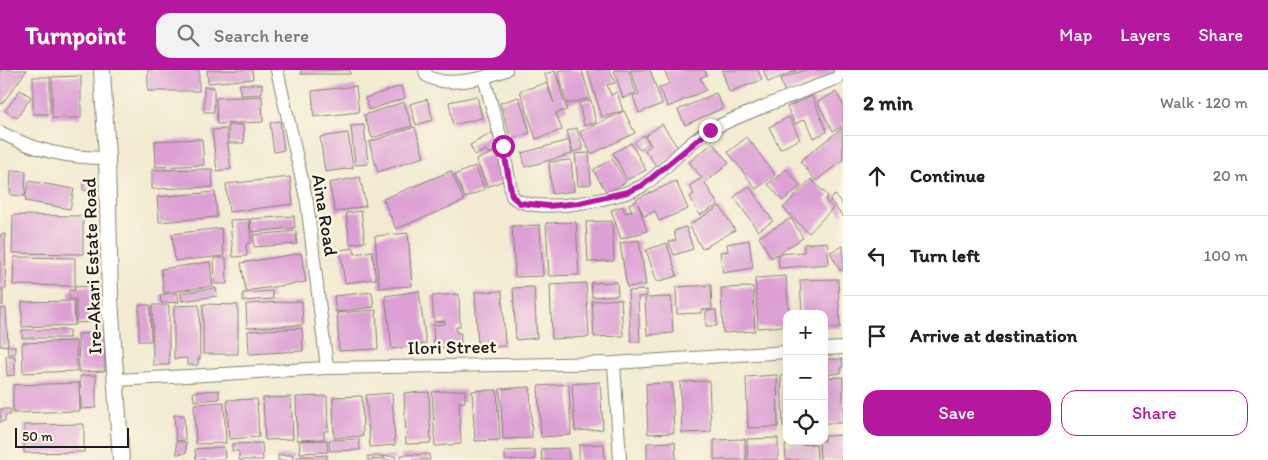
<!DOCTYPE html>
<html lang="en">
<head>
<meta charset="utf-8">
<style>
	:root { --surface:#fff; --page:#f2f2f2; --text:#222; --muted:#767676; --line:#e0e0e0; --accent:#b5179e }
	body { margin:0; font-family:Itim,sans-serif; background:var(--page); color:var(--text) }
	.controls { position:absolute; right:15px; bottom:15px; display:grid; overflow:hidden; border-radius:10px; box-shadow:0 5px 20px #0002 }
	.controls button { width:45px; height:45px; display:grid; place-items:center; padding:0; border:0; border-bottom:1px solid var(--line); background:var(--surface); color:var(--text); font:25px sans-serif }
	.scale { position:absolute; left:15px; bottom:12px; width:114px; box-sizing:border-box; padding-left:5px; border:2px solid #1c1c1c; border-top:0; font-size:14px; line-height:18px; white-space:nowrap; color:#1c1c1c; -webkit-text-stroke:4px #fcf5e5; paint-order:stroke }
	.stop { position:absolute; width:15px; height:15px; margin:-11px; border:4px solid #b5179e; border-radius:50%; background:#fff }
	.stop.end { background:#b5179e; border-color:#fff; box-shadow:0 1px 5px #0008 }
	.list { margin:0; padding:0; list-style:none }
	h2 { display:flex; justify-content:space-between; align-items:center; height:65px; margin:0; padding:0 20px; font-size:21px }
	h2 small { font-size:16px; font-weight:400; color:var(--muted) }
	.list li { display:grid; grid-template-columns:32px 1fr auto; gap:15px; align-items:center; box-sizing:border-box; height:80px; padding:0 20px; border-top:1px solid var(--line) }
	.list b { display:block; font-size:19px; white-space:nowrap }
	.list em { font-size:16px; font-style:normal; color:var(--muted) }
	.actions { display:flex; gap:10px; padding:15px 20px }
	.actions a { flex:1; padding:11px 0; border:1px solid var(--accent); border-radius:15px; text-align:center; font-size:18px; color:var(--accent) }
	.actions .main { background:var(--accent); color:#fff }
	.icon { flex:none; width:28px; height:28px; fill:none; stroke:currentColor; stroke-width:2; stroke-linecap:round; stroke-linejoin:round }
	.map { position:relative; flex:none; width:843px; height:390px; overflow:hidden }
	header { display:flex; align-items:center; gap:30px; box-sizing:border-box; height:70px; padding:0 25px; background:var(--accent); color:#fff }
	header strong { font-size:24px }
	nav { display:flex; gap:28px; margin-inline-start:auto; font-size:18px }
	.search { width:350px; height:45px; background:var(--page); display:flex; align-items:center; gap:12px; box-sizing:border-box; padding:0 18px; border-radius:15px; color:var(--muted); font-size:19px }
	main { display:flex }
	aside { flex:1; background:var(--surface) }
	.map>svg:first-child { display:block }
	.building { fill:#dda0d5 }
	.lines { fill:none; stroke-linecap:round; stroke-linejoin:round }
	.street-casing { stroke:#878476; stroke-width:14 }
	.secondary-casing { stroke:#878476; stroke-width:18 }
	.street { stroke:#fff; stroke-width:12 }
	.secondary { stroke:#fff; stroke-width:16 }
	.route { stroke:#b5179e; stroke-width:6 }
	.labels { text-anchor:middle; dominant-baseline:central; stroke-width:5; stroke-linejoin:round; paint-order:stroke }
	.street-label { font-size:19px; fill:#1c1c1c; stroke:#fcf5e5 }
</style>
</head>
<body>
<header>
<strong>Turnpoint</strong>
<div class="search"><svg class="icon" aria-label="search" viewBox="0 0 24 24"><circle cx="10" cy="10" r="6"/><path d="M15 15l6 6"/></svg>Search here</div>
<nav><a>Map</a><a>Layers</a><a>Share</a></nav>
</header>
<main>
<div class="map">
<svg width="843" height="390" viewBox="0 0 843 390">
	<rect width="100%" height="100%" fill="#fcf5e5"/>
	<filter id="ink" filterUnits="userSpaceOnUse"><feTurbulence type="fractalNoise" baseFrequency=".02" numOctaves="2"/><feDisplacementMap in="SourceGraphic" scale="10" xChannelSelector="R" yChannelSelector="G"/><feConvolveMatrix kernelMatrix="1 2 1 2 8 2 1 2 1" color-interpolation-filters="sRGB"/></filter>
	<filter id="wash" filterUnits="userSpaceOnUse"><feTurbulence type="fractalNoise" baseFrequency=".0096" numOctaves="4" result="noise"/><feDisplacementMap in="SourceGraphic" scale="20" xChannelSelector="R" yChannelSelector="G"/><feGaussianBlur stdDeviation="1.12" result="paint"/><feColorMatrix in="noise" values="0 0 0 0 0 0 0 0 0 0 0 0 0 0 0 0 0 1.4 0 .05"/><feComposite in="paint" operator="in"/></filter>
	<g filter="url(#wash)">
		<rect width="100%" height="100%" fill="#f2ebd1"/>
		<g id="blocks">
			<g class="building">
				<path d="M0,0h27l-25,34 -2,-1z"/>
				<rect x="148" y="0" width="51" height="21"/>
				<path d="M207,0h45l1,9 -45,4z"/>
				<rect x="301" y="0" width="49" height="4"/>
				<path d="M563,0h19l8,28 -23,6 -9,-33z"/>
				<path d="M587,0h23l5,13 -8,2 4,10 6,-3 6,19 -21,6z"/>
				<path d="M614,0h14l8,23 -13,5z"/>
				<path d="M630,0h20l12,34 -23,9 -6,-17 6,-2z"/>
				<path d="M664,0h40l3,5 -7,3 6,12 -38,17 -9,-19 11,-5z"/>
				<path d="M722,0h36l4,10 -33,12z"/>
				<path d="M763,0h34l-29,12z"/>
				<path d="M805,0h28l1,4 -49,19 -5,-14z"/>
				<path d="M555,1l12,39 -11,3 6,17 -26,9 -16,-48 26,-8 8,20 -9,-29z"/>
				<path d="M81,6v42h-29v-41z"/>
				<rect x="33" y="7" width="17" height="37"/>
				<path d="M240,14h22v10l-22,1z"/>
				<path d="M356,16l3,26 -45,5 -2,-26z"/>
				<path d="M401,16l4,12 -36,12 -4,-12z"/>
				<rect x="204" y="17" width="10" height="25"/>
				<path d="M20,20l11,7 -14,21 -12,-7z"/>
				<path d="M836,22l7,12v22l-10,5 -16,-29z"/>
				<path d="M716,23l7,15 -38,17 -7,-15z"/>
				<path d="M262,26l1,26 -46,2 -1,-26z"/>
				<path d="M477,26l5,22 -29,7 -4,-23z"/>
				<path d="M812,26l15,36 -14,6 -8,-19 -10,5 -8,-17z"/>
				<path d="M519,27l11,36 -19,6 -11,-36z"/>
				<path d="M427,29l6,21 -17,5 -6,-21z"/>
				<path d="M591,30l5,23 -12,3 -5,-23z"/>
				<path d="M404,32l8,24 -40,12 -8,-23z"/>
				<path d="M624,41l11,22 -44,21 -11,-22z"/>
				<path d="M789,47l11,22 -20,10 -11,-22z"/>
				<path d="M280,51l4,29 -10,2 -4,-29z"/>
				<path d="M662,54l18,27 -23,16 -12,-17 6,-5 -6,-9z"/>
				<path d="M228,55h15l1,18h-15z"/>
				<path d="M364,55l4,39 -13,1 -4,-39z"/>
				<path d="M415,57l9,30 -46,15 -9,-30z"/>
				<path d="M577,58l6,21 -10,3 -6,-21z"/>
				<path d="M842,58l1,32 -27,21 -16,-20z"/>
				<path d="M226,59l5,40 -14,2 -5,-41z"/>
				<path d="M348,63l5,35 -28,4 -5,-35z"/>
				<path d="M492,63l8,15 -11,6 -3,-4 -11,5 -5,-10z"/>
				<path d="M643,65l6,8 -9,7 -6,-7z"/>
				<path d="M747,67l28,38 -19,14 -28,-37z"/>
				<path d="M202,69l2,26 -48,2 -1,-26z"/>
				<path d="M569,70l3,14 -47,13 -3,-14z"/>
				<path d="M631,73l15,27 -19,10 -14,-27z"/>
				<path d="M713,73l16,20 -24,20 13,22 -18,10 -10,-18 4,-3 -5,-8 13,-8 -13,-16z"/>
				<path d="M497,81l11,28 -21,8 -11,-27z"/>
				<path d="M589,83l2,31 -13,2 -3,-32z"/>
				<path d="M612,89l14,23 -19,11 -14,-23z"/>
				<path d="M571,90l3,31 -22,3 -3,-32z"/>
				<path d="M475,96l10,23 -20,9 -10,-23z"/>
				<path d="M212,99l1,18 -61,2v-19z"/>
				<path d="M786,99l15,17 -18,15 -15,-17z"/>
				<path d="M11,100l15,1 -1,25 -15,-1z"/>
				<path d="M451,101l13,30 -68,28 -13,-30z"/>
				<path d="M290,107l3,27 -64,8 -3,-28z"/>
				<path d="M360,107l6,29 -31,6 -6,-29z"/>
				<path d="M811,109l17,17 -3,4 8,8 -24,25 -26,-25z"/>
				<path d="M29,111l45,8 -4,20 -45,-8z"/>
				<path d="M83,111l10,1v9l-10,-1z"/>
				<path d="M676,111l12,28 -29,12 -4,-10 -11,5 -6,-12 9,27 -26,8 -10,-29 12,-4 2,7 7,-2 -3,-7 8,-3 -1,-2z"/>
				<path d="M749,116l24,35 -15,10 -24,-34z"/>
				<path d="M215,122l2,25 -58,5 -2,-25z"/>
				<path d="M835,125l8,10v12l-13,-17z"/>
				<path d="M720,136l15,24 -33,19 -13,-24z"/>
				<path d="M361,141l4,31 -15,2 -4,-31z"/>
				<path d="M13,145l70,1v38l-71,-1z"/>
				<path d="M294,146l1,12 -44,4 -1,-13z"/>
				<path d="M791,148l12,20 -32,20 -12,-21z"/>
				<path d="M249,149l2,24 -5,1 1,12 -14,1 -3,-37z"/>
				<path d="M612,151l2,40 -26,1 -2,-40z"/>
				<path d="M576,152l3,53 -30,1 -3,-53z"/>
				<path d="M540,155l3,51 -28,1 -3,-51z"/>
				<path d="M686,157l7,22 -19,6 -5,-13 7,-2 -2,-9z"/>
				<path d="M221,158l3,28 -49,5 -3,-27z"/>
				<path d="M296,161l1,13 -43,3 -1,-12z"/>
				<path d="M408,163l4,53 -33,2 -4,-52z"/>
				<path d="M5,164l1,55h-6v-54z"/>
				<path d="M639,170l7,45 -19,2 -7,-44z"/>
				<path d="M749,170l4,28 -30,5 -3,-21 8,-1 -1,-7z"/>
				<path d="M827,172l2,22 -50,4 -1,-14 26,-2v-8z"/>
				<path d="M667,173l10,33 -20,6 -11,-32z"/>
				<path d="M843,176v23l-3,2 -10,-19z"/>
				<path d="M354,178l1,6 17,-3 4,28 -31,4 -5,-33z"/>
				<path d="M301,183l5,29 -60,9 -5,-28z"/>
				<path d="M14,187l61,1v28l-62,-1z"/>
				<path d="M214,188h12l1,26h-12z"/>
				<path d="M210,192l3,24 -49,7 -3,-24z"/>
				<path d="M786,206l3,38h-2v12l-29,2 -3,-50z"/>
				<path d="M838,209l2,49h-16v-14h-22l-2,-34z"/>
				<path d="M617,212l1,13 -26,2 -1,-14z"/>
				<path d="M586,213l3,54 -37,2 -2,-54z"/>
				<path d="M711,215l1,24 -11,1v3l-24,1 -1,-27z"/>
				<path d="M90,216l1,36 -15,1v-24h-7v-9h6l-1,-3z"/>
				<path d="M534,217l3,51 -21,2 -3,-52z"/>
				<path d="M753,217l2,44 -32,2 -2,-45z"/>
				<path d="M216,218l1,8 -35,5 -1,-8z"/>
				<path d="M647,220v6l-9,1 2,45h-9l-3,-51z"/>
				<rect x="0" y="221" width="3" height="14"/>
				<path d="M272,221l1,8 -30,2v-8z"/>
				<path d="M419,221l7,53 -34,5 -7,-53z"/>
				<path d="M502,221l3,55 -27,1 -3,-55z"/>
				<path d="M372,222l2,15 -38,5 -2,-16z"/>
				<path d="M178,223l1,9 -18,1 -1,-8z"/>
				<path d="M459,224l1,33h-4l1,6h4v14l-27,1 -1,-23 12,-1v-3l-11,1 -2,-26z"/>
				<path d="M671,227l2,36 -26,2 -2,-37z"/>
				<path d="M621,229l2,37 -29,1 -2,-36z"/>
				<path d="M74,231l1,24 -53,2v-25z"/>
				<path d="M302,231l1,24 -56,3 -1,-24z"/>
				<path d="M203,234l35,1v49h-35z"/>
				<path d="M139,235h11l1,36h-12z"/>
				<path d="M152,235h17v60h-16z"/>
				<path d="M199,235l1,54h-2v6h-11v-7l-13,1v-53z"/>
				<path d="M6,238l2,37 -8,1v-37z"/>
				<path d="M376,240l2,39 -39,2 -2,-38z"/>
				<path d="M716,240l1,16h-11v-15z"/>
				<path d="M302,258l1,23 -54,3 -1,-23z"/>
				<rect x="22" y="260" width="47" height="8"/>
				<path d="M104,263l1,38 -26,1 -1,-38z"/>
				<path d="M76,271l1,30 -54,2 -1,-30z"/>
				<path d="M7,276h8v8h-7z"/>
				<path d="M6,286h9v19l-8,1z"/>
				<path d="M824,289h18l1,8h-2v6l-17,2z"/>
				<path d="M96,305v33l-15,1 -1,-33z"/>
				<path d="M777,305l1,52 -30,1 -2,-51z"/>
				<path d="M787,305v51h-4l-2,-50z"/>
				<path d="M843,307v46h-19v-45z"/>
				<path d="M709,311l2,51 -29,1 -2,-51z"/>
				<path d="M600,312l3,47 -28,2 -3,-47z"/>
				<path d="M79,313l1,28 -67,2v-28z"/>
				<path d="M672,313l2,50 -26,1 -2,-50z"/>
				<path d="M569,314l2,51 -30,2 -3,-51z"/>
				<path d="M530,317l2,51 -29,1 -3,-50z"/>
				<path d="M219,320v9l-25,2 -1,-9z"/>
				<path d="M465,320v12h-6l2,42 -26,2 -3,-54z"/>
				<path d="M497,320l3,50 -25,1 -3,-50z"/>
				<path d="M429,322l2,51 -25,1 -2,-51z"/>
				<path d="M392,323l3,52 -25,2 -4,-52z"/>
				<path d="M327,326l1,35h-4v8l-27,1 -1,-43z"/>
				<path d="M362,326l1,40 -29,2 -1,-41z"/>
				<path d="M291,327l2,42 -28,1 -2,-42z"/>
				<path d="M257,329l2,38 -30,2 -2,-39z"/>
				<path d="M224,332l2,41 -30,1 -2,-40z"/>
				<path d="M0,339h10v6h-5v6l-5,1z"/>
				<path d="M174,345h10l1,25 -9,1z"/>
				<path d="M84,354v28l-60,1v-28z"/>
				<path d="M843,365v25h-23l-1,-19h5v-5z"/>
				<path d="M778,368v22h-30l-1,-21z"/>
				<path d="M359,369l1,11 -30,1 -1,-11z"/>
				<path d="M745,369l1,21h-32v-20z"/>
				<path d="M327,370l1,12 -28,1 -1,-12z"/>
				<path d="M790,371h23v2l-23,1z"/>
				<path d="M176,372h10v11l-9,1z"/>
				<path d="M675,372l1,18h-29v-17z"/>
				<path d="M262,373l1,17h-24v-9h-7v-7z"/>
				<path d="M604,374l1,16h-26v-15z"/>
				<path d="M816,374l1,16h-31l-1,-15z"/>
				<path d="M224,377l1,12 -29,1 -1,-11z"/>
				<path d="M568,378l1,12h-27l-1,-11z"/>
				<path d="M535,380v10h-30v-9z"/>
				<path d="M429,384l1,6h-29v-5z"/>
				<rect x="278" y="385" width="15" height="5"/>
				<path d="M327,385v5h-30v-3z"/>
				<rect x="368" y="386" width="14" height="4"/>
				<path d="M384,386h11l1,4h-12z"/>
			</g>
		</g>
	</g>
	<g filter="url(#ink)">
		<use href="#blocks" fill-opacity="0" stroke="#878476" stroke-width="1"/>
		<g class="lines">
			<g class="street-casing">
				<g id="street">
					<path d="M277,0l30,132 20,166"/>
					<path d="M425,0l1,5c18,14 60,3 80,-5"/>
					<path d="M484,8l19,68 9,50c19,21 110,3 132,-11 23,-16 44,-44 68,-56 39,-19 80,-33 120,-49l6,-2 3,-8"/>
					<path d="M0,62c35,19 68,26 107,26"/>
					<path d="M824,279l19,-1"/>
					<path d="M614,293l6,97"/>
					<path d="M117,310l210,-12 287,-5 173,-11"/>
				</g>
			</g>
			<g class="secondary-casing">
				<path id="secondary" d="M102,0l5,88 3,141 11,161"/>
			</g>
			<use href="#street" class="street"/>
			<use href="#secondary" class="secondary"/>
		</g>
	</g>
	<g class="lines" filter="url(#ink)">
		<path class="route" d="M503,76l9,50 8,7 28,3 32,-3 47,-11 16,-7 67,-55"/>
	</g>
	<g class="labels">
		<g class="street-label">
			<text transform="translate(325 145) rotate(81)">Aina Road</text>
			<text transform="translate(92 196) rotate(-92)">Ire-Akari Estate Road</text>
			<text transform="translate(452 277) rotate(-1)">Ilori Street</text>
		</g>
	</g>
</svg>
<div class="controls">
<button>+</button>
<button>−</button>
<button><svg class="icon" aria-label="locate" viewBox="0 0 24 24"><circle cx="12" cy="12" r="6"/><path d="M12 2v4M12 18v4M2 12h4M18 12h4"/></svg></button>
</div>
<div class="scale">50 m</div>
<div class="stop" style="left:503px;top:76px"></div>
<div class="stop end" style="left:710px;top:60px"></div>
</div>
<aside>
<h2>2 min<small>Walk · 120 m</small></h2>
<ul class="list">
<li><svg class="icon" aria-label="ahead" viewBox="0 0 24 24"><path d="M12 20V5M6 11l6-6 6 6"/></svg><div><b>Continue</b></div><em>20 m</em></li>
<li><svg class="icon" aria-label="left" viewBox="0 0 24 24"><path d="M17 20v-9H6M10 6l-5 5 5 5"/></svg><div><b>Turn left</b></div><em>100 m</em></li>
<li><svg class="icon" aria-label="arrive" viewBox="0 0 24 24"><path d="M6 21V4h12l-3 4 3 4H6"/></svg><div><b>Arrive at destination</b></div></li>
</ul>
<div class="actions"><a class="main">Save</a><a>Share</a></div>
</aside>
</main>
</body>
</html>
